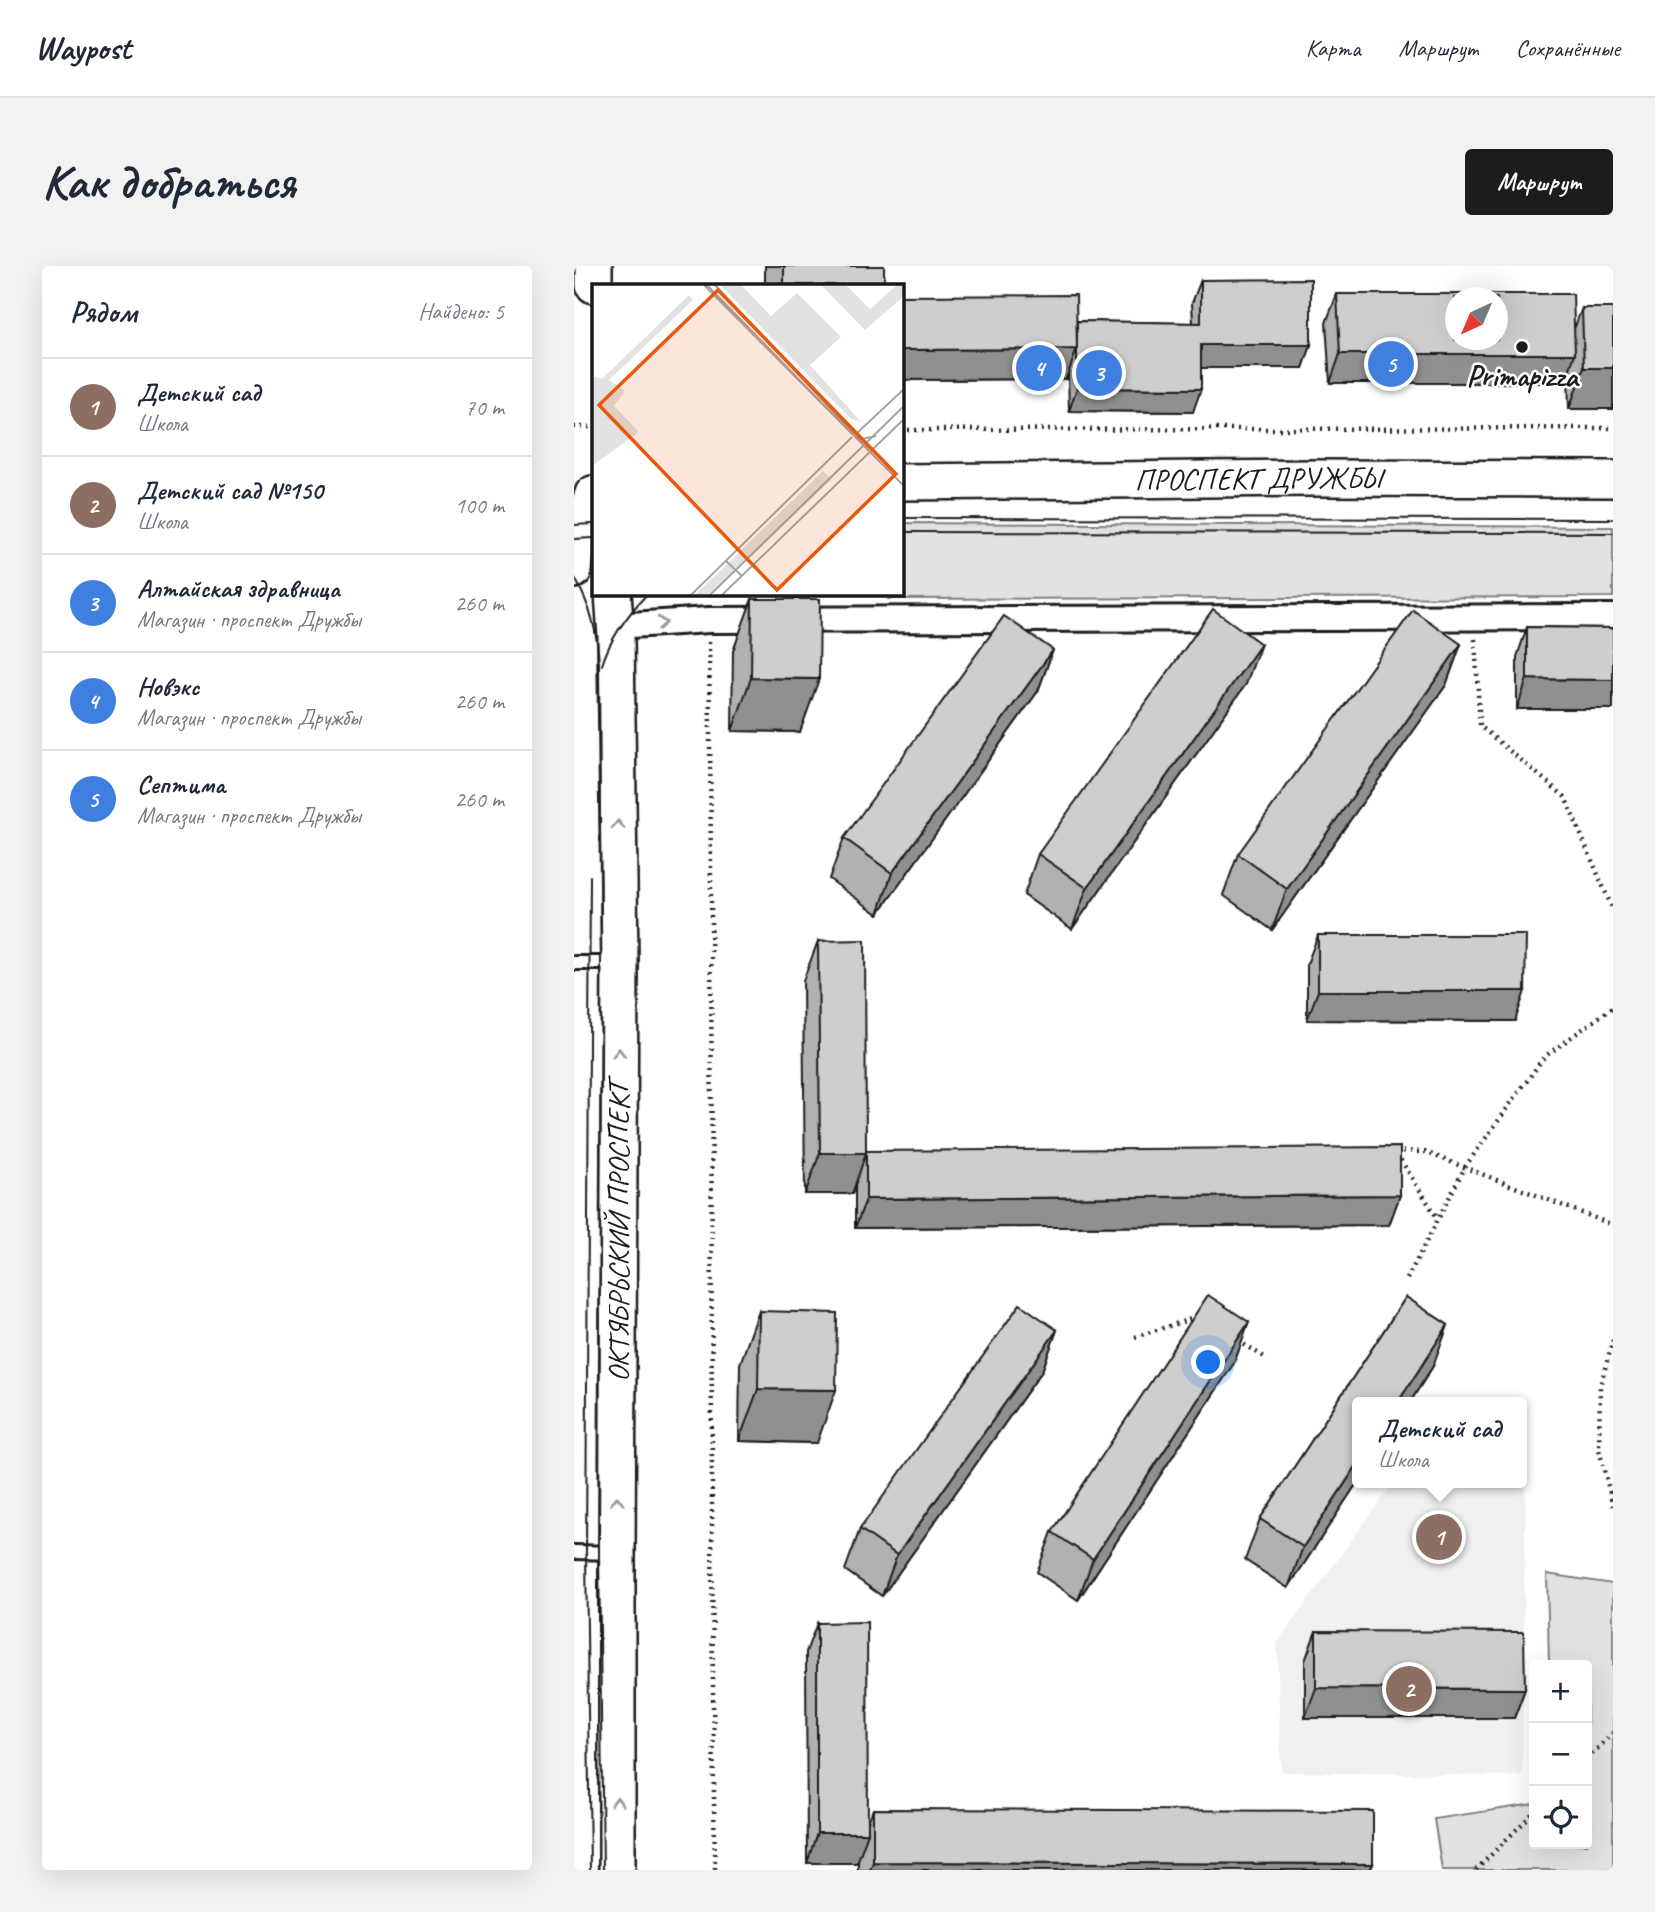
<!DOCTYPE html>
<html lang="ru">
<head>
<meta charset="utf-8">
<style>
	:root { --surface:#fff; --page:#f2f2f3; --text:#1f2937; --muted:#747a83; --line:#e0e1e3; --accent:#1c1c1c }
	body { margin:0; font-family:Caveat,sans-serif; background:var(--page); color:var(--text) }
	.controls { position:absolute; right:21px; bottom:21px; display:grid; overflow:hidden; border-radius:7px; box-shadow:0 7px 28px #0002 }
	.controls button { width:63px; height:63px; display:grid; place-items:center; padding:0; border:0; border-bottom:2px solid var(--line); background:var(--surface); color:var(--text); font:35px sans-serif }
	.compass { position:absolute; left:871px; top:21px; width:63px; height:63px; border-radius:50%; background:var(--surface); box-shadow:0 7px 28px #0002; rotate:224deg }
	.you { position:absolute; left:635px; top:1097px; width:24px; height:24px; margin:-18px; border:5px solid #fff; border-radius:50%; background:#1a73e8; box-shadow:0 0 0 10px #1a73e833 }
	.badge { display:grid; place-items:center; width:46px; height:46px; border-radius:50%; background:var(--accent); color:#fff; font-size:23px; font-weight:700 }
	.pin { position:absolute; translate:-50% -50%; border:4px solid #fff; box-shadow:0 2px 7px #0006 }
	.popup { position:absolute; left:778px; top:1131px; width:175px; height:91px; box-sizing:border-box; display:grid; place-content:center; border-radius:7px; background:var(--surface); filter:drop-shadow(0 2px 5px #0005); font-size:23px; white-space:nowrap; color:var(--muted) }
	.popup b { font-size:26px; color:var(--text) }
	.popup::after { content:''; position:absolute; left:50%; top:100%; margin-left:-14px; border:14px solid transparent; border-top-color:var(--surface) }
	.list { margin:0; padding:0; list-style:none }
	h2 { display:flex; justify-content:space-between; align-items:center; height:91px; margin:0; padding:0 28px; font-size:30px }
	h2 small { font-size:23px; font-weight:400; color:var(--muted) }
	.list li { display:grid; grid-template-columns:46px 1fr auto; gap:21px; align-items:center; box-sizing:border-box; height:98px; padding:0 28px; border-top:2px solid var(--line) }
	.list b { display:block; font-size:26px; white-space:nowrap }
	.list p { margin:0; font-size:23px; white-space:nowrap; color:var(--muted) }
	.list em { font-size:23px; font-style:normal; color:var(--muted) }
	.icon { flex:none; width:38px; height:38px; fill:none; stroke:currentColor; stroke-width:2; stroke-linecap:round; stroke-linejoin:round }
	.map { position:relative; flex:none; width:1039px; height:1604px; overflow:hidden; border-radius:7px }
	header { display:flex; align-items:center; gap:42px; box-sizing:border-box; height:98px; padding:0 35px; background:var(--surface); border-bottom:2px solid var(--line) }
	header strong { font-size:33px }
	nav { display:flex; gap:38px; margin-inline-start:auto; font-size:24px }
	.intro { display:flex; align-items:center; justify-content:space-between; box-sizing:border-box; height:168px; padding:0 42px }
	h1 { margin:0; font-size:49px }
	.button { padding:18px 32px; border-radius:7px; background:var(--accent); color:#fff; font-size:24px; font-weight:700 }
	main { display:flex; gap:42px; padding:0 42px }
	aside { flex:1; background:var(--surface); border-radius:7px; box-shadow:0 7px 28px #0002 }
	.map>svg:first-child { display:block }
	.built { fill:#f0f0f0 }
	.green { fill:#e2e2e2; stroke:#7f7f7f; stroke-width:2 }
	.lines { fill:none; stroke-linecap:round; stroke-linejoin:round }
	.lane-casing { stroke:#1c1c1c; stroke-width:18 }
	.street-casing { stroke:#1c1c1c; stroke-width:30 }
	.secondary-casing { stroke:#1c1c1c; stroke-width:40 }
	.path { stroke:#1c1c1c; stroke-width:4.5; stroke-dasharray:2 5; stroke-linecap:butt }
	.lane { stroke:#fff; stroke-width:12 }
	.street { stroke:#fff; stroke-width:24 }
	.secondary { stroke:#fff; stroke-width:35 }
	.tram { stroke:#1c1c1c; stroke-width:2 }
	.wall { fill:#b1b1b1; stroke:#1c1c1c; stroke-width:2 }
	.shaded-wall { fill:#909090; stroke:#1c1c1c; stroke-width:2 }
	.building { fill:#cecece; stroke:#1c1c1c; stroke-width:2; fill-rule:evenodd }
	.oneway { stroke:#999 }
	.poi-dot { fill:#1c1c1c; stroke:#fff; stroke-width:2.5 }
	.labels { text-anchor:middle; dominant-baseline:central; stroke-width:5; stroke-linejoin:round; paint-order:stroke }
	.poi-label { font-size:30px; font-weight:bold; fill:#1c1c1c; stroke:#fff }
	.street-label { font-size:30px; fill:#1c1c1c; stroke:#fff }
	.inset-road { fill:none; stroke:#a4a4a4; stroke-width:2 }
	.view { fill:#e8590c; fill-opacity:0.15; stroke:#e8590c; stroke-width:3.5 }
	.inset-edge { fill:none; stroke:#1c1c1c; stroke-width:3.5 }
</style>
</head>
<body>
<header>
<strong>Waypost</strong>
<nav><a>Карта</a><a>Маршрут</a><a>Сохранённые</a></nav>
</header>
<div class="intro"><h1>Как добраться</h1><a class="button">Маршрут</a></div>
<main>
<aside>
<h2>Рядом<small>Найдено: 5</small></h2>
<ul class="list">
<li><span class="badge" style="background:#8d6e63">1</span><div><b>Детский сад</b><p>Школа</p></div><em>70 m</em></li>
<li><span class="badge" style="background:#8d6e63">2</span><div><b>Детский сад №150</b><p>Школа</p></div><em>100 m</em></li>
<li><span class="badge" style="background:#3f7fe0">3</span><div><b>Алтайская здравница</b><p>Магазин · проспект Дружбы</p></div><em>260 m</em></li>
<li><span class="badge" style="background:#3f7fe0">4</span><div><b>Новэкс</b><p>Магазин · проспект Дружбы</p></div><em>260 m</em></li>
<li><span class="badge" style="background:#3f7fe0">5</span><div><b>Септима</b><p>Магазин · проспект Дружбы</p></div><em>260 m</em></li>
</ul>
</aside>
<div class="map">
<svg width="1039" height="1604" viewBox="0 0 1039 1604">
	<rect width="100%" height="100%" fill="#fff"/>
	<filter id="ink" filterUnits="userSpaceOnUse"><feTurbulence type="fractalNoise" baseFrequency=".0143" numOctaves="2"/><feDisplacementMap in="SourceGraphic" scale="14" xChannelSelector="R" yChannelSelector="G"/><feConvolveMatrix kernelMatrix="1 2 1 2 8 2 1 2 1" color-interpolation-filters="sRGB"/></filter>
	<g filter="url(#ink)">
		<path class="built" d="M947,1166h5l-4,344 -241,-4 -4,-129 116,-160h128z"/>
		<g class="green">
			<path d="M327,257l712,4v70l-725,2 -1,-6h14z"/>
			<path d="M973,1308l66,10v286h-171l-8,-51 100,-15v40h53v-179h-38z"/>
		</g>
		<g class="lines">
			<g class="lane-casing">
				<g id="lane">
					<path d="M0,697h45"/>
					<path d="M0,1286l42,1"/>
				</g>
			</g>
			<g class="street-casing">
				<path id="street" d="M41,360l94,-6 904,-3"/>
			</g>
			<g class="secondary-casing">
				<g id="secondary">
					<path d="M20,19v-19"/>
					<path id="s1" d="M327,216l413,-4 299,1"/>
					<path d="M0,304l3,-31 16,-45"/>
					<path d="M39,327l3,43 4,327 -3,590v317"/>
				</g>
			</g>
			<g class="path">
				<path d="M0,161h19"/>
				<path d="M327,164l712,-2"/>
				<path d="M901,373l5,87 85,71 48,113"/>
				<path d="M135,376c5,409 0,819 6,1228"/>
				<path d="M822,885l29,1 188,73"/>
				<path d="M823,888l41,65"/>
				<path d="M833,1013l58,-112 79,-110 69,-50"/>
				<path d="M561,1071l59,-19"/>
				<path d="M1039,1074l-13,47 -1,62 14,57"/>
				<path d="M664,1075l28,17"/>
				<path d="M1013,1493l26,-26"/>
				<path d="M902,1604l58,-58"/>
			</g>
			<use href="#lane" class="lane"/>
			<use href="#street" class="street"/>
			<use href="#secondary" class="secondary"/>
			<g class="tram">
				<path d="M327,252l712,1"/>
				<path d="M0,259l19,-1"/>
				<path d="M327,266l712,1"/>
				<path d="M0,273l19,-1"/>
				<path d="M0,310c16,30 23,52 25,87l2,300 -2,590 4,317"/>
				<path d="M28,399c8,-27 27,-52 46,-72"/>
				<path d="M16,1604l-4,-318 4,-676"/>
			</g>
		</g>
		<g class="wall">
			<rect x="191" y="0" width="119" height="19"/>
			<path d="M627,14l110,65 -8,23h-102l-8,44 -124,-1 -1,-39 -2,7 -165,1v-84l176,25 116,2 -1,-20z"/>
			<path d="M763,28l237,35 8,-21h31l-44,101 -1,-34 -3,8h-235l-4,-60z"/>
			<path d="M178,333l48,133 -68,-1 1,-80z"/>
			<path d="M953,361l86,1 -96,81v-52z"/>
			<path d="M887,378l-15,41 -174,245 -49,-35 15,-41z"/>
			<path d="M479,384l-15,41 -160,223 -49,-35 15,-41z"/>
			<path d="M672,418l-174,245 -48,-34 14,-41z"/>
			<path d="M744,669l197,86 -208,-1v-56z"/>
			<path d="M244,675l48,210 534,44 -11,30 -534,3v-43l-3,9h-47l-2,-213z"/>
			<path d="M832,1031l42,28 -15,41 -23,36h-53v81l-69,105 -43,-28 15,-41z"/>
			<path d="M185,1045l58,132 -78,-2 1,-77z"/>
			<path d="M675,1056l-15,41 -156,237 -41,-28 15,-40z"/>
			<path d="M483,1064l-15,41 -160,225 -37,-26 15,-41z"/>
			<path d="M243,1357l51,199 5,-13 500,55 -3,6h-512v-10l-1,3h-50l-1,-211z"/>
			<path d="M742,1365l209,58 -11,29h-209v-57z"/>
		</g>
		<g class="shaded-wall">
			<path d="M627,79h110l-8,23h-110z"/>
			<path d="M503,83l-11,30 -165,1v-30z"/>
			<path d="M766,88h235l-10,29h-235z"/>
			<path d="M1010,102h29v41h-44z"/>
			<path d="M503,122l124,1 -8,23 -124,-1z"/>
			<path d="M687,378l-15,40 -174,245 15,-41z"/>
			<path d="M887,378l-15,41 -174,245 15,-41z"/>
			<path d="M479,384l-15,41 -160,223 14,-41z"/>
			<path d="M177,412l68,1 -19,53 -68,-1z"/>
			<path d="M953,413l86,1v29h-96z"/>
			<path d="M744,725h207l-10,30 -208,-1z"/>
			<path d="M246,887h46l-14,41h-47z"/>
			<path d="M826,929l-11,30 -534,3 11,-29z"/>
			<path d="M675,1056l-15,41 -156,237 15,-41z"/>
			<path d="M874,1059l-15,41 -23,36h-12z"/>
			<path d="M483,1064l-15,41 -160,225 15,-41z"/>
			<path d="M184,1123l78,1 -19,53 -78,-2z"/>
			<path d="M783,1199v18l-69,105 15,-41z"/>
			<path d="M742,1422l209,1 -11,29h-209z"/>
			<path d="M243,1567h51l-11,30h-50z"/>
			<path d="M299,1596l500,2 -3,6h-500z"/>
		</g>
		<g class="building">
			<rect x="210" y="0" width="100" height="19"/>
			<path d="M737,13v66h-110v44l-124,-1v-67l124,2v-43z"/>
			<path d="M763,28h236l2,60h-235zM881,32h42v42h-42z"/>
			<path d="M502,29l1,54 -176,1v-54z"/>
			<path d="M1008,42h31v60h-29z"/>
			<path d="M178,333h68l-1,80 -68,-1z"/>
			<path d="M639,343l48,35 -174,244 -49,-34z"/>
			<path d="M839,344l48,34 -174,245 -49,-35z"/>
			<path d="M430,350l49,34 -161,223 -48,-35z"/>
			<path d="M953,361l86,1v52l-86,-1z"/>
			<path d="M744,669h208l-1,56h-207z"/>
			<path d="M291,674l1,213h-46l-2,-212z"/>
			<path d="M826,881v48l-534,4v-48z"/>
			<path d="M634,1029l41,27 -156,237 -41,-27z"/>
			<path d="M832,1031l42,28 -50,77h-41v63l-54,82 -43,-28z"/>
			<path d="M446,1038l37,26 -160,225 -37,-26z"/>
			<path d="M185,1045l78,2 -1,77 -78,-1z"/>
			<path d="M293,1356l1,211h-51v-210z"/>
			<path d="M742,1365l208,1 1,57 -209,-1z"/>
			<path d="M299,1543l500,2v53l-500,-2z"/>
		</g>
		<defs><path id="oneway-chevron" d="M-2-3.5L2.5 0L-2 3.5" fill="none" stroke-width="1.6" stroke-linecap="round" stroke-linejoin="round" transform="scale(1.75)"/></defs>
		<g class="oneway">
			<use href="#oneway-chevron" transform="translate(88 357) rotate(-3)"/>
			<use href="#oneway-chevron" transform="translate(44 559) rotate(-91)"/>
			<use href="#oneway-chevron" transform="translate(45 787) rotate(-90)"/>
			<use href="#oneway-chevron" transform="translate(43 1235) rotate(-90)"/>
			<use href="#oneway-chevron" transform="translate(43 1536) rotate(-90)"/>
		</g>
	</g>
	<circle class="poi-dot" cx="948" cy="81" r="7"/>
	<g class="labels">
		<g class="poi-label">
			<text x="948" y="110">Primapizza</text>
		</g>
		<g class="street-label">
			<text stroke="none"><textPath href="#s1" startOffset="357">ПРОСПЕКТ ДРУЖБЫ</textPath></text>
			<text transform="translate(44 966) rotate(-90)">ОКТЯБРЬСКИЙ ПРОСПЕКТ</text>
		</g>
	</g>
	<g transform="translate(18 18)">
		<rect width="312" height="312" fill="#fff"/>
		<path d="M127,0h21l31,32 26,-23 44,44 -31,28 51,57 -10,-3zM228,0h25l25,25 28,-25h5v13l-38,33zM97,11l4,5 -84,80 16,11 -11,15 25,26 -47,34v-90l10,3zM231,187l9,8 -121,116h-16z" fill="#e2e2e2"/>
		<path class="inset-road" d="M111,0l201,202M114,0l145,149 11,6 14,-3M122,0l155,166M265,149l47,-44M134,277l16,15M99,311l161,-158M118,311l194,-189M130,311l182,-176"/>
		<path class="view" d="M126,6l178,184 -119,116 -178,-185z"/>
		<rect width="312" height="312" class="inset-edge"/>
	</g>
</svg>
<div class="controls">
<button>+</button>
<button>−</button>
<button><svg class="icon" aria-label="locate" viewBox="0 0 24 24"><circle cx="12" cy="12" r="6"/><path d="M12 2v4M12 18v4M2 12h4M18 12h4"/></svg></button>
</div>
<svg class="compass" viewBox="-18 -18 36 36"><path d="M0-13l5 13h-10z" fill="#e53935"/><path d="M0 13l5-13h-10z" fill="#747a83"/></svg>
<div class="you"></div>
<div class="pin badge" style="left:865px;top:1271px;background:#8d6e63">1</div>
<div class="popup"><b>Детский сад</b>Школа</div>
<div class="pin badge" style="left:835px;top:1423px;background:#8d6e63">2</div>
<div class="pin badge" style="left:525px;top:107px;background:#3f7fe0">3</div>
<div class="pin badge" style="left:465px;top:102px;background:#3f7fe0">4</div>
<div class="pin badge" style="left:817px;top:98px;background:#3f7fe0">5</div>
</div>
</main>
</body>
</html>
